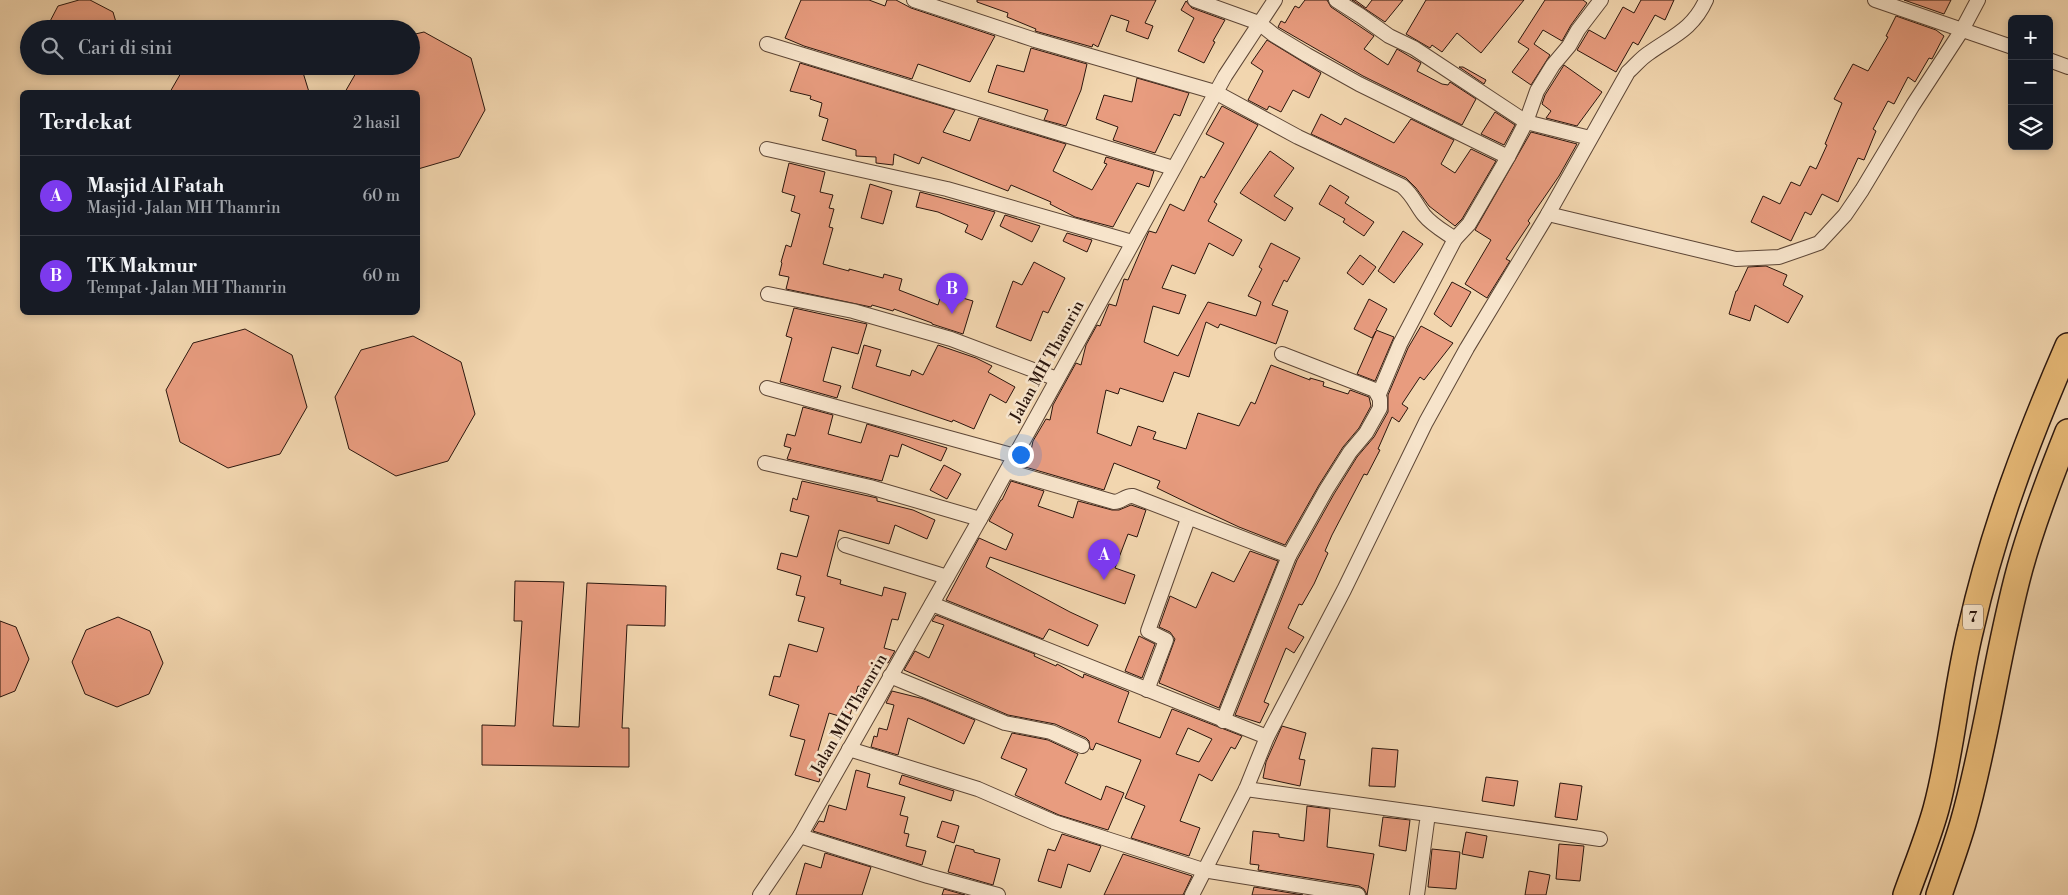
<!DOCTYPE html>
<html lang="id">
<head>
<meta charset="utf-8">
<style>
	:root { --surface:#171b24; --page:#20242c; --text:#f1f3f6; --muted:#9ea1a6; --line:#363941; --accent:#7c3aed }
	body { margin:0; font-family:"Libre Bodoni",serif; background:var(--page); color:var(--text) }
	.controls { position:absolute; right:15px; top:15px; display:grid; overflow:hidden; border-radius:8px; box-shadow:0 2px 8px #0003 }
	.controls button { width:45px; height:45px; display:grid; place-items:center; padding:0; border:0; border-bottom:1px solid var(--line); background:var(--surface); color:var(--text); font:25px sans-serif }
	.you { position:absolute; left:1020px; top:454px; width:18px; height:18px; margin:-12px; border:4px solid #fff; border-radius:50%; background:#1a73e8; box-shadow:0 0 0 8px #1a73e833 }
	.badge { display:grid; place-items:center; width:32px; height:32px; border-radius:50%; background:var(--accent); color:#fff; font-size:16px; font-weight:700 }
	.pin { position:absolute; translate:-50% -41px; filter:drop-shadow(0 1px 2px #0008) }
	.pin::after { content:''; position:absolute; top:26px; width:18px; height:15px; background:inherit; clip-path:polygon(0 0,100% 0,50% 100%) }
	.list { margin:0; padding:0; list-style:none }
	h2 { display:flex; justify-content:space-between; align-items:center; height:65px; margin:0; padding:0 20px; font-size:21px }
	h2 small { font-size:16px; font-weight:400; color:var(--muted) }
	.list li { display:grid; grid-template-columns:32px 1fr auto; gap:15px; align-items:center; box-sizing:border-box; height:80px; padding:0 20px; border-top:1px solid var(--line) }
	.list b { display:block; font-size:19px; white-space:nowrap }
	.list p { margin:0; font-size:16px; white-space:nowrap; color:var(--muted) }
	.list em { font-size:16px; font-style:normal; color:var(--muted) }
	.icon { flex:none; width:28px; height:28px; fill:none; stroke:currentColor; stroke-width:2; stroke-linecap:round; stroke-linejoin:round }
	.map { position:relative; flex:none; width:2068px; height:895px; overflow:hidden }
	.search { position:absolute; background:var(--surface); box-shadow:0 2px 8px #0003; left:20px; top:20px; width:400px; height:55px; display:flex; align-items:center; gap:12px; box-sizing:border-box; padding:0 18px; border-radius:28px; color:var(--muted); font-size:19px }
	.panel { position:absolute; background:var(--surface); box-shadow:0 2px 8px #0003; left:20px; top:90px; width:400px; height:225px; border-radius:8px }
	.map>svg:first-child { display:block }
	.building { fill:#e89c7f; stroke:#2b160d; fill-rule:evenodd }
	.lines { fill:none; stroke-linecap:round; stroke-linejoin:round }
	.street-casing { stroke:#5d4636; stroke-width:16 }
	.highway-casing { stroke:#2b160d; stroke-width:28 }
	.street { stroke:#f7e4cb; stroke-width:14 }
	.highway { stroke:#e9bb78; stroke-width:25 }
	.labels { text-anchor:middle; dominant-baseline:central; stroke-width:5; stroke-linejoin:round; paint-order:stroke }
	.shield { fill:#f7e4cb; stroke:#685446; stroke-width:1 }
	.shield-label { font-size:15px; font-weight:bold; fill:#2b160d }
	.street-label { font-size:16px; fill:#2b160d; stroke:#f7e4cb }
</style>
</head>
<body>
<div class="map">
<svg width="2068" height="895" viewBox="0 0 2068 895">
	<rect width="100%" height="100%" fill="#f2d6af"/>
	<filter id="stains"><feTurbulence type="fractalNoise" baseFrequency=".004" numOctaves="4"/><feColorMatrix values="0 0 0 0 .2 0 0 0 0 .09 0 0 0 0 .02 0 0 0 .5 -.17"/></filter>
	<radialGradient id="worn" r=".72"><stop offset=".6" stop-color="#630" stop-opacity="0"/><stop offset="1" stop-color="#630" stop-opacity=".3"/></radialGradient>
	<g class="building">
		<path d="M79,0h11l23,12 5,17h-72l12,-23z"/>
		<path d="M801,0h68l16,6 2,-6h9l15,8 84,28 -25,46 -52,-18 -6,15 -108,-33 -19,-8z"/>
		<path d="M977,0h179l-11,23 8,3 -5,13 -22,-8 3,-10 -18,-6 -13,32 -5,-3 -1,3 -57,-16 1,-2 -29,-12 1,-4 -31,-11z"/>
		<path d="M1305,0h22l4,7 43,29 -10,13 24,16 9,-16 24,14 -4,8 25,13 6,1 2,-3 26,17 -14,26 -99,-49 -85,-49 3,-6 4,2 10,-17 4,2z"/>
		<path d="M1352,0h3l11,8 6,-8h31l-18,22z"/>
		<path d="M1426,0h98l-43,53 -24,-20 -15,19 -10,-7 -2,3 -24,-14z"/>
		<path d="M1545,0h38l4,3 -16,22 -9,16 -19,-11 -9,14 16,11 -19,30 -19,-13 17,-23 -11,-7z"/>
		<path d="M1641,0h33l-9,20 -10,-5 -17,30 -5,-3 -17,30 -39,-22 12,-20 16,9 18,-32 11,6z"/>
		<path d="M1904,0h47l-7,14z"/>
		<path d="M1186,1l6,7 33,12 -12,21 2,1 -11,21 -26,-12 16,-33 -13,-8z"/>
		<path d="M1896,16l40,14 8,6 -12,23 -3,-1 -14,24 -7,-5 -14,27 -6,-3 -15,28 3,2 -12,29 -6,-2 -20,44 -16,-8 -11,21 -6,-3 -14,29 -40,-19 12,-26 17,8 11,-22 9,4 10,-20 6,3 11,-24 -2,-1 17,-41 -8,-4 8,-15 11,-20 15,7 20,-34 -2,-1z"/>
		<path d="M424,32l47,26 14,52 -26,47 -41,12v-77h-73l15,-26h51v-31z"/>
		<path d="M1267,40l54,33 -12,25 -16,-8 -12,22 -12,-6 -2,4 -19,-10 15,-29 -12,-8z"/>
		<path d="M1031,48l56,16 -6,26 -15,36 -22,-6 4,-10 -60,-18 9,-27 27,7z"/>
		<path d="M800,63l155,47 -12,22 27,9 9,-23 87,26 -13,27 39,19 15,-26 -3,-1 2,-6 48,14 -5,16 -12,-4 -24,44 -38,-10 -25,-13 1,-2 -40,-17 -3,6 -86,-34 -3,7 -25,-10 -1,11 -17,-2v-6l-20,-1v-6l-34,-10 6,-21 -9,-3 3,-13 -12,-4 1,-3 -21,-5z"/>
		<path d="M1564,65l38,27 -25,34 -31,-8 5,-7 -9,-7 3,-9z"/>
		<path d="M185,66h116l8,26h-139z"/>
		<path d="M1459,67h4l23,13 -2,4z"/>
		<path d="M1137,78l52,15 -9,23 -6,-2 -19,39 -42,-13 5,-13 -22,-8 8,-24 28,7z"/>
		<path d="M1222,106l36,19 -44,77 3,2 -9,17 34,19 -9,16 -24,-13 -14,31 -23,-9 -10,23 24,7 -7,19 -26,-8 -9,36 34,14 30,-54 48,14 5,-14 -13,-6 14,-27 -3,-2 12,-24 29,15 -13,24 -3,-2 -12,25 16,6 -12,33 -56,-20 -2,4 -12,-6 -17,55 -15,-5 -11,30 -43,-14 -2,6 -12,-4 -9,43 34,13 7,-20 18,6 -3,7 33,10 12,-36 41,13 12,-24 4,2 16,-39 39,15v-2l14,4 -1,4 25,8 2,-4 19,7 2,9 -12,22 -16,19 -24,38 -34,60 -46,-18 -47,-22 -35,-17 3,-7 -46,-18 -10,27 -82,-24 5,-13 3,2 3,-14 13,-22 4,1 3,-15 23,-42 5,2 5,-20 11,-20 3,1 9,-22 7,2 8,-27 4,1 21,-49 7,2 14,-29 14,7 17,-35 3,2 20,-35 -18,-9z"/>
		<path d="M1495,112l20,13 -11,20 -23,-11z"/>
		<path d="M1321,114l20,11 4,-7 49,25 17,-24 43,21 -13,24 14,9 16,-24 25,12 -34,58 -7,7 -26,-20 -13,-18 -10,-10 -95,-44z"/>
		<path d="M1531,132l46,12 -18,32 -31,45 2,2 -24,36 4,2 -23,37 -22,-14 26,-44 -16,-10z"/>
		<path d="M1270,151l24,17 -20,28 19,12 -8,13 -45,-28z"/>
		<path d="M789,163l36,9 -5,20 13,3 -4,13 5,1 -5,18 4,1 -10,36 26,7v-2l34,9 1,-4 18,5 -3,11 39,15 4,-13 31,9 -10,33 -31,-10v-1l-38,-14 -1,2 -21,-6 -1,2 -85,-18 3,-12 -10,-2 3,-12 -1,-1 5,-17 5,2 9,-33 -9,-3 4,-15 -13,-4z"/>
		<path d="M870,184l22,7 -9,33 -22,-6z"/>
		<path d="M1330,185l19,12 -4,6 29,19 -10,14 -21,-14 2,-3 -26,-15z"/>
		<path d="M920,192l75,20 -13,28 -17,-8 3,-7 -30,-13 -22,-5z"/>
		<path d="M1005,215l35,11 -8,16 -32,-16z"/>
		<path d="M1403,231l20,13 -29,39 -16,-12z"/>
		<path d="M1067,233l25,7 -5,12 -24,-11z"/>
		<path d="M1360,255l16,12 -13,18 -16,-12z"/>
		<path d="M1034,262l31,16 -17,35 -5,-2 -12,30 -35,-14 17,-46 9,4z"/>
		<path d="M1766,266l21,9 -4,10 20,11 -15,27 -33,-18 -5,16 -21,-7 7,-23h1l11,-24z"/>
		<path d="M1452,282l19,10 -20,35 -17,-13z"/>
		<path d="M1369,299l18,10 -11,21 18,7 -19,44 -18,-7 19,-43 -4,7 -18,-9z"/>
		<path d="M794,308l73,16 -9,30 -26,-7 -9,34 18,5 -4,12 -57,-16 12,-44 -6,-2z"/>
		<path d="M1421,326l32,17 -29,37 -4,-3 -18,27 6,4 -9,14 -7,-5 -14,32 2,1 -13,25 -3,-1 -32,61 -7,16 3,2 -14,31 -12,21 -3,-1 -11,24 16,9 -10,16 -8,-5 -22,54 5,2 -9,19 -25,-8 62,-155 37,-66 23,-37 17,-20 14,-25v-17l20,-47z"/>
		<path d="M245,329l47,26 15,52 -27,47 -52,14 -48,-26 -14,-52 27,-47z"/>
		<path d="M413,336l48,26 14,52 -27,47 -52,15 -47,-27 -14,-52 26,-47z"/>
		<path d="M864,345l17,5 -5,16 34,10 2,-6 11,5 15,-30 38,13 16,8 -4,6 27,15 -9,16 -16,-9 -16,35 -21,-9 -1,2 -100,-34z"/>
		<path d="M803,407l30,8 -5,19 33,9 6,-19 80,24 -6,13 -39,-17 -4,13 -8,-2 -8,26 -95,-22 4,-11 -7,-2 3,-12 8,2z"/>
		<path d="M944,465l17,9 -14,25 -17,-9z"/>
		<path d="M802,481l75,17v3l36,9 22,10 -8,19 -32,-14 -6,19 -50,-14 -12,46 14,4 -1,4 42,12 2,-9 22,6 -8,27 -6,-1 -8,29 11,3 -7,12 -11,-5 -8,31 -11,-3 -9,33 -20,-6 -12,41 9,2 -7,26 -24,-7 10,-35 -15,-4 9,-31 -30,-10 5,-19 6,1 9,-33 28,8 7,-24 -26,-7 7,-24 -9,-2 5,-19 -24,-7 4,-16 16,4 12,-41 -19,-5 3,-13 4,2z"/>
		<path d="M1011,481l33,10 -6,15 35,12 5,-17 34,9h7l12,-5 15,5 -9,27 -9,-3 -13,34 20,7 -10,29 -135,-47 -4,10 84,45 28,13 -10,21 -39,-17 -6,10 -97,-39 33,-62 27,12 7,-16 -24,-13 12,-21h1z"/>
		<path d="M1250,551l28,10 -59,147 -60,-25 16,-44 -5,-7 -11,-5 11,-31 26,12 16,-36 22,10z"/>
		<path d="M515,581l49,1 -11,144 26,1 8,-144 79,3 -1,40 -38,-1 -5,103h7v39l-147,-2v-40l33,1 7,-105h-8z"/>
		<path d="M936,615l99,39 -1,2 22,10 1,-2 26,14 1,-4 45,18 -11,30 42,16 12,-29 70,27 -7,13 -4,-2 -19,34 -13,-7 -19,47 20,7 -11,28 -58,-18 14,-32 -20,-8 16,-38 -45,-17 -3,7 -3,-1 -1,-8 -3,-3 -31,-14 -47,-9 -104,-45 11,-19 14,7 15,-33 -12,-4zM1188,728l24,11 -13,23 -23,-8z"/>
		<path d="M118,617l32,14 13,32 -14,31 -32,13 -32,-13 -13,-32 14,-32z"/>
		<path d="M0,621l16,6 13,32 -14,32 -15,6z"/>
		<path d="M1139,636l16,8 -13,34 -17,-7z"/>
		<path d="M892,691l32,8 51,21 -11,24 -56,-26 -10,37 -27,-8 3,-11 3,1 2,-9 8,2 7,-25 -8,-2z"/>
		<path d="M1282,726l24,7 -7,26 6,1 -5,26 -37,-8 3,-16z"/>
		<path d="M1012,733l36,7 30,14 -13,29 36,17 5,-14 18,7 -16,37 -49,-15 -44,-20 12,-26 -26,-11z"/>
		<path d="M1372,748l26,2 -3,37 -26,-1z"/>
		<path d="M856,770l14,4 -3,13 38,10 -5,18 8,2 -4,16 5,1 -3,12 20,5 -4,14 -109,-34 6,-10 5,1 5,-17 17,5z"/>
		<path d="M902,775l52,16 -3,10 -52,-17z"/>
		<path d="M1486,777l32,4 -4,25 -32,-5z"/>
		<path d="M1560,783l22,3 -5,34 -22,-3z"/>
		<path d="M1307,806l23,3 -3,38 47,7 -7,41 -3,-6 -5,-3 -101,-16 1,-5 -9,-1 3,-33 26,3v3l25,4z"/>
		<path d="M1383,817l27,3 -4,31 -27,-5z"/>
		<path d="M942,821l17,5 -5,17 -17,-6z"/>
		<path d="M1466,832l21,4 -4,22 -21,-4z"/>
		<path d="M1062,834l39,12 -11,26 -22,-8 -7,24 -23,-7 10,-32 7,2z"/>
		<path d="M1559,844l25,2 -4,35 -24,-2z"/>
		<path d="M956,845l18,5v2l26,7 -7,26 -45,-13z"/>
		<path d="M1432,849l28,3 -4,37 -28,-2z"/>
		<path d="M825,853l46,14 -9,28h-66l9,-32 16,5z"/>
		<path d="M1123,854l69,22 -9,19h-79z"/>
		<path d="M1529,871l21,4 -4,20h-21z"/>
		<path d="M1254,887l49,8h-51z"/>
		<path d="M944,889l21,6h-23z"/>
	</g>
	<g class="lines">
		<g class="street-casing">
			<g id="street">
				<path d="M914,0l121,40 180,52 83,45 104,49c11,9 14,19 22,29 8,10 21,17 31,24"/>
				<path d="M1195,0l64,23 15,12 33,20 52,29 149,73"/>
				<path d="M1336,0l25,16 28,20 25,12 112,74 64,16"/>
				<path d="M1875,0l137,47"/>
				<path d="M767,44l406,124"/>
				<path d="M2049,60l19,7"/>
				<path d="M767,149l180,40 185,53"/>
				<path d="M1548,214l188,45 43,-2 40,-14 26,-28 17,-25 51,-85 49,-75 16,-30"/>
				<path d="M768,294l85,17 98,28 106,40"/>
				<path d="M767,388l248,68"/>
				<path d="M1379,394l21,-50 55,-105 14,-15 39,-67 18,-35 11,-31 16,-26 16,-19 9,-16 23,-30"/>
				<path d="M765,463l105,24 110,32"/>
				<path d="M1007,471l107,31c8,0 11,-7 19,-6l156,60"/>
				<path d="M845,545l102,32"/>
				<path d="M932,604l335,133"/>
				<path d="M890,676l115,47 46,9 31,14"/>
				<path d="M1147,690l19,-50 -18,-9 40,-112"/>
				<path d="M1223,721l66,-165 37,-66 24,-38 16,-19 14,-25v-9l-5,-9 -93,-36"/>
				<path d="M849,749l129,40 76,33 149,48 155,25"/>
				<path d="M1246,789l182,25 -11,81"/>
				<path d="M1428,814l172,25"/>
				<path d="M800,836l128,40 70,19"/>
				<path d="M760,895l40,-59 180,-317 245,-443 50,-76"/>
				<path d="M1192,895l54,-106 21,-52 77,-147 82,-168 41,-74 81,-134 80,-142c7,-6 13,-14 21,-19 24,-17 44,-24 57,-53"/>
			</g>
		</g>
		<g class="highway-casing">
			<g id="highway">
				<path d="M1906,895c10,-28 22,-57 30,-86 16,-59 20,-121 35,-181 22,-98 57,-190 97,-282"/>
				<path d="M1939,895c8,-24 17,-48 24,-72 24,-84 34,-171 57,-255 13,-47 30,-91 48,-136"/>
			</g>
		</g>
		<use href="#street" class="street"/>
		<use href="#highway" class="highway"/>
	</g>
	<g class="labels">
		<rect class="shield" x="1963" y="604.5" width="20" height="25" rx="4"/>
		<g class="shield-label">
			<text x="1973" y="617">7</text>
		</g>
		<g class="street-label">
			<text transform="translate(1047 361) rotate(-61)">Jalan MH Thamrin</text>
			<text transform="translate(849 714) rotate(-60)">Jalan MH Thamrin</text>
		</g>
	</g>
	<rect width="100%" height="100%" filter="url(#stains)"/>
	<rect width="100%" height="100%" fill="url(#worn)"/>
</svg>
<div class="controls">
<button>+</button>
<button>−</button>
<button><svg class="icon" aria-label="layers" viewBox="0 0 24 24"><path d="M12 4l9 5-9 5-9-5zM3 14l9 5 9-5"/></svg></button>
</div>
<div class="you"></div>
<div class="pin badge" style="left:1104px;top:580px">A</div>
<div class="pin badge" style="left:952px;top:314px">B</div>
<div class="search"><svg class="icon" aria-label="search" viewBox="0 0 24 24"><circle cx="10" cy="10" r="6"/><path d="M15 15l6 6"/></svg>Cari di sini</div>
<section class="panel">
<h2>Terdekat<small>2 hasil</small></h2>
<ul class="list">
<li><span class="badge">A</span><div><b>Masjid Al Fatah</b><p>Masjid · Jalan MH Thamrin</p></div><em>60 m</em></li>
<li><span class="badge">B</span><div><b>TK Makmur</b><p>Tempat · Jalan MH Thamrin</p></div><em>60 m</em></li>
</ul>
</section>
</div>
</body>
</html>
